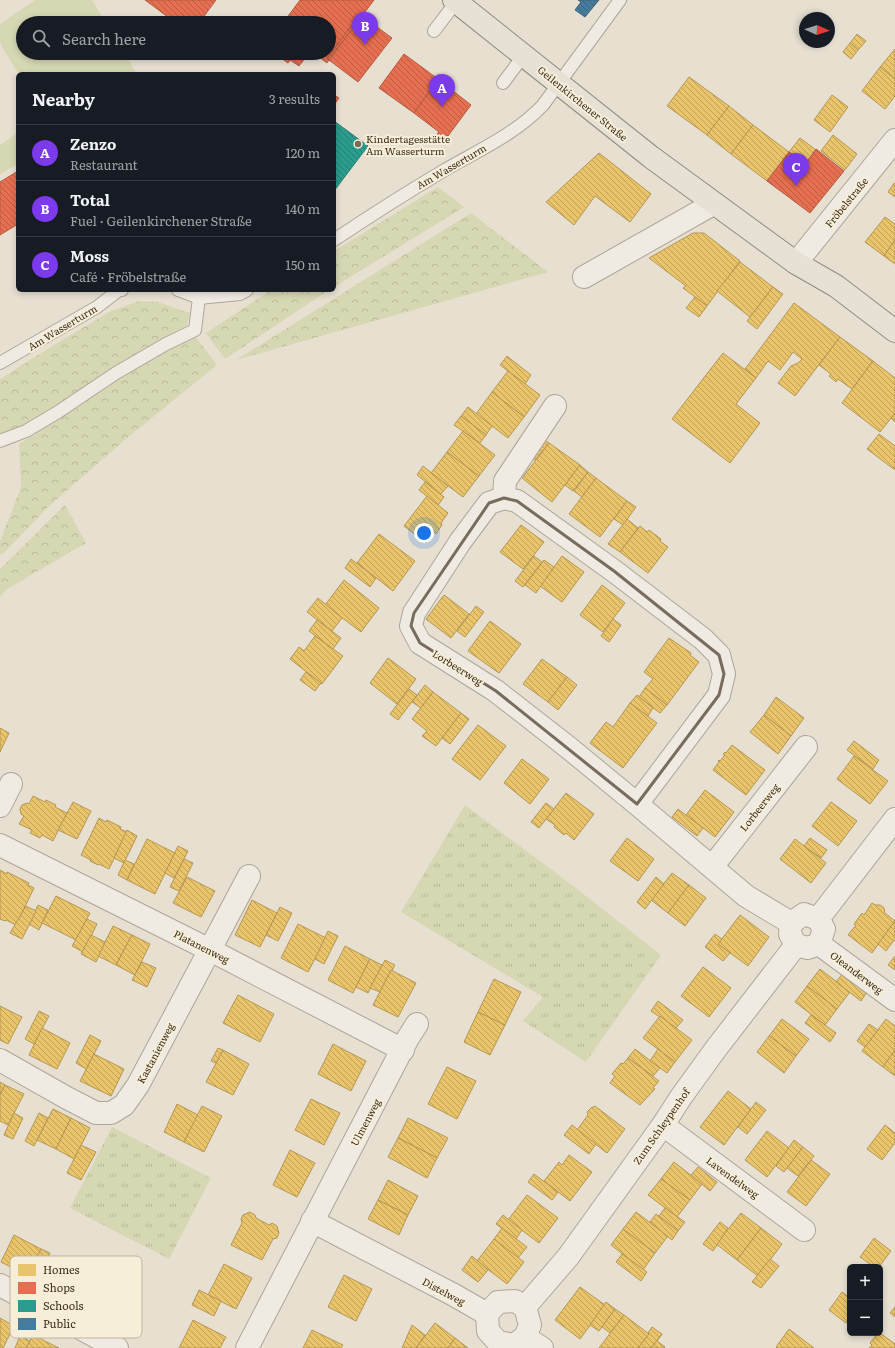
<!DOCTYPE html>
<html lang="en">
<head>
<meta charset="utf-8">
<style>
	:root { --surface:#171b24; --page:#242831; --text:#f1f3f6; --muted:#9ea1a6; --line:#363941; --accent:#7c3aed }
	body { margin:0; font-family:Literata,serif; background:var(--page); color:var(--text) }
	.controls { position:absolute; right:12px; bottom:12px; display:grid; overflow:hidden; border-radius:6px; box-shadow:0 2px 6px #0003 }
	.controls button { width:36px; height:36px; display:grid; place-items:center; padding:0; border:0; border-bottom:1px solid var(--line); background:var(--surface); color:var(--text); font:20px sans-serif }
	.compass { position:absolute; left:799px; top:12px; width:36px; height:36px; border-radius:50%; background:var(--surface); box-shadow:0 2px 6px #0003; rotate:93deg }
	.you { position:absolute; left:424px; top:533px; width:14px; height:14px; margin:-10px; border:3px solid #fff; border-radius:50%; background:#1a73e8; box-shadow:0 0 0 6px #1a73e833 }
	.badge { display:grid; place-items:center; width:26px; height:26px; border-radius:50%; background:var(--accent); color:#fff; font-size:13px; font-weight:700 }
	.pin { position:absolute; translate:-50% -33px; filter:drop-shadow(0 1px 2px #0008) }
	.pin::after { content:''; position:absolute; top:21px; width:14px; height:12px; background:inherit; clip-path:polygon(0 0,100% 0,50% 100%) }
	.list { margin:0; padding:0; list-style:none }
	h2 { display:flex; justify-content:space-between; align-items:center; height:52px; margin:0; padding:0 16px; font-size:17px }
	h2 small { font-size:13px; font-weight:400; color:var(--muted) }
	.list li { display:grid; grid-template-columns:26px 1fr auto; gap:12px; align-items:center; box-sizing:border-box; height:56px; padding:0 16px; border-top:1px solid var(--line) }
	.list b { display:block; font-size:15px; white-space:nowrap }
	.list p { margin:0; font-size:13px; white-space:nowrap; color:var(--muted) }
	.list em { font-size:13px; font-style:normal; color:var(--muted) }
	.icon { flex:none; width:22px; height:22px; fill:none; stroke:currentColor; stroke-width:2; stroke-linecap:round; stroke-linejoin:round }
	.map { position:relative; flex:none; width:895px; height:1348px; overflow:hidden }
	.search { position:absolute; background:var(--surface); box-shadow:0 2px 6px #0003; left:16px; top:16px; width:320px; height:44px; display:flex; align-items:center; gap:10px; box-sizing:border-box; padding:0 14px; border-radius:22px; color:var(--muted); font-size:15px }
	.panel { position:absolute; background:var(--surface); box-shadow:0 2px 6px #0003; left:16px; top:72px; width:320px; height:220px; border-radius:6px }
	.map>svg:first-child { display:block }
	.grass { fill:#d6d7b3 }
	.forest { fill:url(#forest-crowns) }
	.park { fill:url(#park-tufts) }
	.homes { fill:url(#homes-back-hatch); stroke:#b59754 }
	.shops { fill:url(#shops-back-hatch); stroke:#b45c42 }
	.schools { fill:url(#schools-back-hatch); stroke:#307c6e }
	.public { fill:url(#public-back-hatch); stroke:#436478 }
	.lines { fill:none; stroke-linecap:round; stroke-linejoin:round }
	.lane-casing { stroke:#ada599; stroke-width:14 }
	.street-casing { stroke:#ada599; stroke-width:24 }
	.primary-casing { stroke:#928b80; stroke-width:24 }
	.lane { stroke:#efebe3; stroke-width:12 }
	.street { stroke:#efebe3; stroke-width:22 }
	.primary { stroke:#e6e1d4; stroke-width:22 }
	.marked { fill:none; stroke:#786c5e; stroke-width:3; stroke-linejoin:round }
	.poi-dot { fill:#786c5e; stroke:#f7eed8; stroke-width:1.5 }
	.labels { text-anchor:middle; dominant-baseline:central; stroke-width:4; stroke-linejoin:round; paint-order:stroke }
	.street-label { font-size:10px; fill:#3d2e20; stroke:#f7eed8 }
	.poi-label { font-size:10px; fill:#3d2e20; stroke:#f7eed8; text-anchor:start }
	.key { fill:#f7eed8; stroke:#bfb4a1; stroke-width:1 }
	.key-label { font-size:11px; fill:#3d2e20 }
</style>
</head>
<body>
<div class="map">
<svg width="895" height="1348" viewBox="0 0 895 1348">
	<defs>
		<pattern id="forest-crowns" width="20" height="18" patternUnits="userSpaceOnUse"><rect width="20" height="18" fill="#d6d7b3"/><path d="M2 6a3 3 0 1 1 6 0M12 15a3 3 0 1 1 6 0" fill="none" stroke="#b9b99a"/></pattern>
		<pattern id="park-tufts" width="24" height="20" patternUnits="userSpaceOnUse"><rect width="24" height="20" fill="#d6d7b3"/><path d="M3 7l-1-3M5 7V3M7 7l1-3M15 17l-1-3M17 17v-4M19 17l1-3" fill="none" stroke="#b9b99a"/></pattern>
		<pattern id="homes-back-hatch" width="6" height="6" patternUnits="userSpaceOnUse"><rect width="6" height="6" fill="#e9c46a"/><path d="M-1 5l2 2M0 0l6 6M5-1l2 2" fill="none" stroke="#bea057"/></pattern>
		<pattern id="shops-back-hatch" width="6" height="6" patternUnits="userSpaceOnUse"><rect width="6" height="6" fill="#e76f51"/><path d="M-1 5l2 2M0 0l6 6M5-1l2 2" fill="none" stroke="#bc5c43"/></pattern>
		<pattern id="schools-back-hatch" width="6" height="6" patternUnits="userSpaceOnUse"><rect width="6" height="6" fill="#2a9d8f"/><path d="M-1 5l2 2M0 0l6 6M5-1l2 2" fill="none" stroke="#258074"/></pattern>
		<pattern id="public-back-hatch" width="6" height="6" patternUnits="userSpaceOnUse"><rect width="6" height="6" fill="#457b9d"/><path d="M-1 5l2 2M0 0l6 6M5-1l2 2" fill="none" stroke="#3b6580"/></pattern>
	</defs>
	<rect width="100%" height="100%" fill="#e7e0d1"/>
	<g class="grass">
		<path d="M35,0h57l14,23h-83v30h101l13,21h-118l-17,-27 -2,-5v-18z"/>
		<path d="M16,134l2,4v26l-18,10v-29z"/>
	</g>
	<g class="forest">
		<path d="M438,187l26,20 -130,80v-36z"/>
		<path d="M471,213l77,59 -312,88z"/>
		<path d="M271,290h58l-104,69 -19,-26z"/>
		<path d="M139,301l19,1 32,11 -3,12 -164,100 -23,9v-55l49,-31 60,-36z"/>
		<path d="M195,336l22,29 -90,73 -79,69 -45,47h-3v-13l21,-54 -2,-43 57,-36 55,-38z"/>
		<path d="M65,505l21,38 -79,46 -7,8v-28z"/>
	</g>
	<g class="park">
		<path d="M465,805l107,80 89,70 -75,107 -63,-41 20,-24 -142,-85z"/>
		<path d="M112,1127l99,51 -42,81 -99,-51z"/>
	</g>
	<g class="homes">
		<path d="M857,34l9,7 -8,9 -8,-7z"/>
		<path d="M850,43l8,7 -7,9 -8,-7z"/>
		<path d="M895,49v30l-15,-12z"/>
		<path d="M880,67l15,12v17l-10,13 -23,-18z"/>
		<path d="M689,77l40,29 -22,29 -40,-29z"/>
		<path d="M832,95l16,12 -18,25 -16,-12z"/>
		<path d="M729,106l24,19 -22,29 -24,-19z"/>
		<path d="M753,125l36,27 -22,29 -36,-27z"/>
		<path d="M833,135l24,19 -12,16 -24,-19z"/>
		<path d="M800,138l16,12 -10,13 -17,-11z"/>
		<path d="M599,153l52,41 -21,28 -35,-26 -21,29 -28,-23z"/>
		<path d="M894,183l1,1v13l-7,-5z"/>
		<path d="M885,217l10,7v16l-11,16 -19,-14z"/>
		<path d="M693,233h11l36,28 -33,45 -24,-18 3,-2 -37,-28z"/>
		<path d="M895,240v24l-11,-8z"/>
		<path d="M740,262l33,25 -23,30 -33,-26z"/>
		<path d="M773,287l10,7 -26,35 -10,-8z"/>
		<path d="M695,297l12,9 -8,11 -13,-9z"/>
		<path d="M794,303l46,34 -45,59 -17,-13 13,-17 7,-3 4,-4 -9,-7 -13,18 -12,-9 -12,17 -11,-9z"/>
		<path d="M840,337l33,24 -21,28 -14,-10 -2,3 -7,-6 2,-2 -12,-9z"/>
		<path d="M723,353l33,25 -20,26 24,19 -30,40 -58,-44z"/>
		<path d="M507,356l24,19 -6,9 -25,-19z"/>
		<path d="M873,361l22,17v35l-15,19 -38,-29z"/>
		<path d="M508,371l32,24 -16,22 -32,-25z"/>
		<path d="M492,392l32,25 -16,21 -32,-24z"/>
		<path d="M468,407l24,19 -6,9 -25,-19z"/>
		<path d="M895,413v9l-4,-4z"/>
		<path d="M461,416l25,19 -6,8 -26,-18z"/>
		<path d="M463,431l32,24 -16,21 -32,-24z"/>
		<path d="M879,434l16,12v24l-28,-21z"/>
		<path d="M540,436l9,7 -14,17 -8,-6z"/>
		<path d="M549,443l31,22 -28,37 -30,-24z"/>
		<path d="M447,452l32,24 -16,21 -32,-24z"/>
		<path d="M580,465l8,7 -15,19 -8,-6z"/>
		<path d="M423,466l25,20 -7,8 -24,-19z"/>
		<path d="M588,472l8,6 -14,19 -8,-6z"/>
		<path d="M596,478l31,23 -27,36 -31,-23z"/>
		<path d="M425,482l19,15 -6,8 -19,-15z"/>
		<path d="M427,496l21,17 -7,10 1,2 -6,9 -2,-2 -8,11 -22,-17z"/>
		<path d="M627,501l9,6 -13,18 -9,-6z"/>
		<path d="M627,519l11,9 -18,24 -12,-8z"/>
		<path d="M521,525l23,17 -21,27 -23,-17z"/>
		<path d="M640,526l7,6 2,-2 12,9 -1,2 8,6 -20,26 -28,-21z"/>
		<path d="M379,534l36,27 -22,30 -36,-28z"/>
		<path d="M534,556l8,6 -19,25 -8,-6z"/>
		<path d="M562,556l22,16 -22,30 -22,-16z"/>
		<path d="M351,559l25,19 -6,9 -25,-19z"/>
		<path d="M544,560l10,7 -18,26 -11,-8z"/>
		<path d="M344,580l35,28 -18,24 -36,-27z"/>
		<path d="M602,585l23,18 -22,29 -23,-17z"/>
		<path d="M444,595l25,19 -18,24 -25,-19z"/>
		<path d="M318,598l24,20 -10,13 -25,-19z"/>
		<path d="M476,606l8,6 -19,25 -8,-6z"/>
		<path d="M613,619l8,6 -12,17 -8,-6z"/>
		<path d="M317,620l24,18 -8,11 -24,-18z"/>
		<path d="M490,621l31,23 -22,29 -31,-22z"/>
		<path d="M315,636l28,20 -21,28 -32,-25 9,-12 5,4z"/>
		<path d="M669,638l22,15 -1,2 9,7 -32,43 -22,-17 8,-9 -9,-7z"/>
		<path d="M388,658l28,21 -19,25 -27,-21z"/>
		<path d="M542,659l25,18 -19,25 -25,-18z"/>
		<path d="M306,672l15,11 -6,8 -15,-11z"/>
		<path d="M567,677l10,8 -19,25 -10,-8z"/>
		<path d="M425,685l8,7 -12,16 -9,-6z"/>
		<path d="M645,688l22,17 -7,8 -21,-16z"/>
		<path d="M409,689l8,6 -19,25 -8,-6z"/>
		<path d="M433,692l28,21 -25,33 -14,-10 5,-5 -15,-12z"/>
		<path d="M637,695l16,13 -5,8 -18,-13z"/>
		<path d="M776,697l28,21 -13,18 -27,-21z"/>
		<path d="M630,703l27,20 -34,45 -33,-25 16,-21 7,5z"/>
		<path d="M461,713l8,6 -19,25 -8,-6z"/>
		<path d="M764,715l27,21 -13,18 -28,-22z"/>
		<path d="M478,725l28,21 -26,34 -28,-21z"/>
		<path d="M0,728l9,5 -9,19z"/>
		<path d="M854,741l25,19 -6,9 -26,-19z"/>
		<path d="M732,745l33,25 -19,25 -33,-25 6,-8 -1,-1 1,-1 1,1 5,-6 -2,-1 2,-2 1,1z"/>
		<path d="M854,756l34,25 -18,23 -33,-25z"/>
		<path d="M522,759l27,20 -19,25 -26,-21z"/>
		<path d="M705,790l29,22 -19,25 -29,-22z"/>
		<path d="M566,793l28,21 -20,26 -8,-7 -2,2 -10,-8 1,-2 -9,-6z"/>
		<path d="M33,796l12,6 1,-2 10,5 -1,2 12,6 -14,28 -11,-6 -2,3 -10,-5 2,-3 -13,-6 5,-8 -3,-2 -1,-5 2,-4 5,-2 2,1z"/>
		<path d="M73,802l18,9 -14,28 -19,-9z"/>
		<path d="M831,802l26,19 -19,25 -26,-20z"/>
		<path d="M546,803l8,6 -15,19 -8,-6z"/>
		<path d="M678,809l25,19 -6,8 -25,-19z"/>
		<path d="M99,818l7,4 1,-2 14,7 -1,2 7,3 -18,37 -10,-5 -1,1 -8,-4 1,-1 -10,-5z"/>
		<path d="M127,830l10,6 -13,27 -10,-5z"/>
		<path d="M627,838l27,21 -16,22 -28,-20z"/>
		<path d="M810,838l17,12 -6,8 -17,-12z"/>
		<path d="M147,839l28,14 -20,41 -28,-14z"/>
		<path d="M795,839l31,24 -15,20 -31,-24z"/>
		<path d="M178,846l10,5 -14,27 -9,-5z"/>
		<path d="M184,859l9,4 -14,28 -9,-4z"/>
		<path d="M125,860l9,4 -7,16 -9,-5z"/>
		<path d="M0,870l7,4v-2l22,11 -1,2 6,3 -18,37 -10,-5 -1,1 -5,-2z"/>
		<path d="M672,873l17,12 -21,28 -17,-13z"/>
		<path d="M187,877l28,14 -14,26 -28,-14z"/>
		<path d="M656,877l8,7 -19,25 -8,-7z"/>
		<path d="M689,885l17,13 -21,28 -17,-13z"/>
		<path d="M56,896l34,17 -14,27 -34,-17z"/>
		<path d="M252,900l25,13 -17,34 -25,-12z"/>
		<path d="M872,903l3,2h5l4,3 1,5 10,8 -23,32 -24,-18 8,-10 -2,-1 8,-11 2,2z"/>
		<path d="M38,905l10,5 -9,20 -10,-6z"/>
		<path d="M26,906l10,5 -14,28 -12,-6z"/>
		<path d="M280,907l12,6 -14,28 -12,-6z"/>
		<path d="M740,915l29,22 -21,29 -30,-22z"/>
		<path d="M87,919l10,5 -14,28 -11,-6z"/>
		<path d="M895,921v18l-9,12 -8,-7z"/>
		<path d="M298,924l28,14 -18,34 -27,-14z"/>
		<path d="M113,926l19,9 -16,30 -18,-9z"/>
		<path d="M328,931l10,5 -14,28 -9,-5z"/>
		<path d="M715,934l7,5 -4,5 12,9 -7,8 -18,-14z"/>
		<path d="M91,935l14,7 -9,20 -15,-8z"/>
		<path d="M132,935l18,9 -15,31 -19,-10z"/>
		<path d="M345,946l25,13 -17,34 -25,-13z"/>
		<path d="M895,956v14l-7,-5z"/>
		<path d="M370,959l12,6 -14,28 -12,-6z"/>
		<path d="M385,960l10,5 -15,27 -10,-4z"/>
		<path d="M142,962l14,6 -9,19 -15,-7z"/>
		<path d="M703,967l28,21 -22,29 -28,-21z"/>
		<path d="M820,969l30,23 -13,17 -30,-23z"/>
		<path d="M391,970l25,13 -18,34 -25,-12z"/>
		<path d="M843,973l24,19 -6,9 -25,-19z"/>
		<path d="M494,979l27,13 -16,33 -27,-13z"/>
		<path d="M807,986l30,23 -12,16 -30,-23z"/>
		<path d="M238,995l36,19 -14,28 -37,-19z"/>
		<path d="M658,1001l25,19 -7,8 -25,-17z"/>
		<path d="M0,1006l22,11 -14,27 -8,-4z"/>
		<path d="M39,1011l10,5 -15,28 -9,-5z"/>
		<path d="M478,1012l27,13 -15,30 -26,-13z"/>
		<path d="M811,1015l25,18 -6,9 -25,-19z"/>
		<path d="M660,1016l32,24 -17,22 -32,-24z"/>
		<path d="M782,1019l27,20 -13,17 -27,-20z"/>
		<path d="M886,1019l9,7v24l-12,17 -21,-16z"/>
		<path d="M869,1024l9,6 -13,17 -8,-6z"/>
		<path d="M42,1028l28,15 -13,26 -28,-14z"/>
		<path d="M90,1035l11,6 -15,28 -10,-6z"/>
		<path d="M769,1036l27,20 -12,17 -27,-21z"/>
		<path d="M333,1044l33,17 -15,30 -33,-17z"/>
		<path d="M218,1048l5,2 -7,13 -5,-2z"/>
		<path d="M635,1049l25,19 -7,8 -25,-18z"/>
		<path d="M658,1049l17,13 -8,11 -17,-12z"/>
		<path d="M223,1050l26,14 -16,31 -27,-13z"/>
		<path d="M895,1050v26l-12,-9z"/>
		<path d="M94,1054l30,15 -13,27 -31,-15z"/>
		<path d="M628,1058l31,23 -6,7 2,1 -15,16 -30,-22 5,-7 -3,-2 9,-11 2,1z"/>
		<path d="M447,1067l29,14 -19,38 -29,-15z"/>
		<path d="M0,1082l5,3 -5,10z"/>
		<path d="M5,1085l19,9 -16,31 -8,-4v-26z"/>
		<path d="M728,1091l23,18 -27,36 -24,-18z"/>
		<path d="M311,1099l29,14 -16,32 -29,-15z"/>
		<path d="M756,1102l10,8 -19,24 -9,-7z"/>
		<path d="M177,1104l21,11 -14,27 -20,-10z"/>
		<path d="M202,1106l20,10 -18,36 -20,-10z"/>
		<path d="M595,1106l30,23 -18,24 -30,-23 11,-15 -1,-3 4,-4z"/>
		<path d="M53,1109l18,9 -15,31 -19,-9z"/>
		<path d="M14,1113l9,5 -10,21 -9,-4z"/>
		<path d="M39,1113l9,5 -14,28 -9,-5z"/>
		<path d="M71,1118l19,10 -16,31 -18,-10z"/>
		<path d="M408,1118l40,20 -11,20 -39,-20z"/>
		<path d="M572,1125l24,19 -7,10 -25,-19z"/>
		<path d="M885,1125l10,8v10l-13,17 -15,-11z"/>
		<path d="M767,1131l22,17 -22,29 -22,-17z"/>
		<path d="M398,1138l39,20 -10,20 -39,-21z"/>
		<path d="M794,1140l9,7 -19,25 -8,-6z"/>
		<path d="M81,1145l15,7 -15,28 -14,-7z"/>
		<path d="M803,1147l11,9 -16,20 -11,-8z"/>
		<path d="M290,1150l25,13 -18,34 -24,-12z"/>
		<path d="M569,1155l23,17 -22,29 -26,-20 15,-19 3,3z"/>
		<path d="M811,1160l19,14 -24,32 -19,-14z"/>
		<path d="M674,1162l28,22 -12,16 -29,-21z"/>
		<path d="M698,1167l19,15 -7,9 -19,-16z"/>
		<path d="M534,1174l24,18 -6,8 -24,-18z"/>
		<path d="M661,1179l29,21 -13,17 -29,-22z"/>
		<path d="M388,1180l30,16 -10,19 -30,-15z"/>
		<path d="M527,1195l31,23 -19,25 -31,-23z"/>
		<path d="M378,1200l30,15 -9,20 -31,-16z"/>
		<path d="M665,1208l20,14 -7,9 -19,-15z"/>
		<path d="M250,1212l5,3 1,3 13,7 3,-2 5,3 2,7 -2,5 -4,1 -11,21 -31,-15 11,-22 -1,-4 2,-4z"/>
		<path d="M636,1212l32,24 -13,17 -32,-24z"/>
		<path d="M741,1213l20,15 -24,32 -21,-16z"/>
		<path d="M656,1214l22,17 -6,9 -22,-18z"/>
		<path d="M503,1215l19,15 -6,9 -20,-15z"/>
		<path d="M720,1222l8,6 -15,23 -10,-7z"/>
		<path d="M502,1228l25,19 -9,11 -24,-19z"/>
		<path d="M761,1228l21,16 -24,32 -21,-16z"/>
		<path d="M623,1229l32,24 -12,17 -32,-25z"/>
		<path d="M14,1235l27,14 -14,26 -26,-13z"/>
		<path d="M874,1238l17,13 -12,16h-5l-14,-10z"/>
		<path d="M494,1239l30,23 -17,22 -30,-23z"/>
		<path d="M41,1249l9,4 -11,22 -9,-5z"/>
		<path d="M622,1254l25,18 -6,9 -25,-19z"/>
		<path d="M472,1256l16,14 -10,12 -16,-12z"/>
		<path d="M770,1259l9,7 -18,22 -9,-6z"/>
		<path d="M224,1264l28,14 -16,31 -28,-14z"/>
		<path d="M344,1275l28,14 -16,32 -28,-14z"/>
		<path d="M580,1287l25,18 -25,34 -25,-19z"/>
		<path d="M199,1290l22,11 -7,15 -22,-11z"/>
		<path d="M842,1292l8,6v19l-4,6 -17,-13z"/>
		<path d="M606,1302l9,7 -16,22 -9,-6z"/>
		<path d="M895,1307v10l-5,-4z"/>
		<path d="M615,1309l9,6 -14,18 -8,-6z"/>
		<path d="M624,1315l25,19 -11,14h-39z"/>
		<path d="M0,1318l14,8 -11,22h-3z"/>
		<path d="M193,1320l33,17 -6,11h-41z"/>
		<path d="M435,1323l20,15 -7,10h-32z"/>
		<path d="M412,1325l13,10 -9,13h-14z"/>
		<path d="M652,1327l10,7 -11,14h-13l11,-14 -1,-1z"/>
		<path d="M789,1329l25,19h-37l-1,-1z"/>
		<path d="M312,1330l31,15 -2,3h-38z"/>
		<path d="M878,1333h2l15,11v4h-26l3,-3 -2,-2z"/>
		<path d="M662,1334l-5,7 8,6 -1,1h-13z"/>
		<path d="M33,1335l26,13h-33z"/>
		<path d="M20,1336l10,5 -4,7h-11z"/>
		<path d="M455,1338l13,10h-20z"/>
	</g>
	<g class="shops">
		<path d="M145,0h71l-17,23h-23z"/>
		<path d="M300,0h74l-12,16 -2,-2 -33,45 2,1 -2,3 -13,-10h15v-30h-46z"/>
		<path d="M360,14l2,2 -33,44 -2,-1z"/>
		<path d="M362,16l30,22 -34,44 -29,-22z"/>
		<path d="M217,18l7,5h-11z"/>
		<path d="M274,53h35l-10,13 -9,-6 -2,3z"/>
		<path d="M404,54l34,25 -24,34 -35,-25z"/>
		<path d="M438,79l33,26 -26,35 -8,-6 2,-2 -25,-19z"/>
		<path d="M334,95l5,3 -5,7z"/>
		<path d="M816,149l28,22 -34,42 -43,-32 22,-29 17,11z"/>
		<path d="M18,171v53l-18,11v-53z"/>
	</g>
	<path class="schools" d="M334,121l34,25 -34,45z"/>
	<path class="public" d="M578,0h21l-14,17 -10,-7 6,-8z"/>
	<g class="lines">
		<g class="lane-casing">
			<g id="lane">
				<path d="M434,31l22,-29"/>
				<path d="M503,83l21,-28"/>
				<path d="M334,240c36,-24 72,-47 109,-69 34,-20 73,-37 100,-66l77,-105"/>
				<path d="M178,290l21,8 41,-4 7,-4"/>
				<path d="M0,363l97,-56 22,-17h3"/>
				<path d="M0,441l26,-10 32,-19 58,-39 50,-29 29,-14 4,-32"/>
			</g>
		</g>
		<g class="street-casing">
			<g id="street">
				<path d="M796,263l99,-123"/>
				<path d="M584,277l129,-73"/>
				<path d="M504,498l1,-17 50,-75"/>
				<path d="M637,804l82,-109 5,-21 -5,-19 -16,-16 -89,-68 -97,-70 -13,-3 -15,5 -29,39 -46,71 -3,13 9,17 76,48 73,57 68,56 109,92 45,27"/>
				<path d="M0,806l11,-22"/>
				<path d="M0,845l210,105 193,100"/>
				<path d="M712,867l94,-120"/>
				<path d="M804,914l14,5 6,10 -5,15 -11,4 -12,-3 -6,-11 1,-11z"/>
				<path d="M818,919l77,-100"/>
				<path d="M819,944l76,56"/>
				<path d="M0,1060l67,38 29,15h15l13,-8 14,-20 111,-209"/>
				<path d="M663,1125l141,105"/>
				<path d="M312,1221l142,74 33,19"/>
				<path d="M0,1285l117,63"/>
				<path d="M515,1301l10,6 5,18 -5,12 -11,8 -16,-3 -10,-11 -1,-17 11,-12z"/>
				<path d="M525,1307l43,-50 95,-132 18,-28 34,-47 81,-105"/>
				<path d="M525,1337l17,11"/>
				<path d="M247,1348l161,-310 9,-14"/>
			</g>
		</g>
		<g class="primary-casing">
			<path id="primary" d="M454,0l197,157 145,106 40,23 59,45"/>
		</g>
		<use href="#lane" class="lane"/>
		<use href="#street" class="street"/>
		<use href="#primary" class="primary"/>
	</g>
	<path class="marked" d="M504,498l13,3 97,70 105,84 5,19 -5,21 -82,109 -141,-113 -76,-48 -9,-17 3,-13 75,-110z"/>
	<circle class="poi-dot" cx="358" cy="144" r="4"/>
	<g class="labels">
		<g class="street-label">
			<text transform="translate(583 103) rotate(39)">Geilenkirchener Straße</text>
			<text transform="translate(451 166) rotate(-30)">Am Wasserturm</text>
			<text transform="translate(846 202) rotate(-51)">Fröbelstraße</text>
			<text transform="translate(62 327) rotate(-31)">Am Wasserturm</text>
			<text transform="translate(458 667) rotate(32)">Lorbeerweg</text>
			<text transform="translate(759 807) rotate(-52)">Lorbeerweg</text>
			<text transform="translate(202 946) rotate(27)">Platanenweg</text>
			<text transform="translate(857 972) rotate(37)">Oleanderweg</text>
			<text transform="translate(155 1053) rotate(-62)">Kastanienweg</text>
			<text transform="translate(365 1122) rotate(-62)">Ulmenweg</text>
			<text transform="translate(661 1126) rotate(-55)">Zum Schleypenhof</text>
			<text transform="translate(733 1177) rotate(36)">Lavendelweg</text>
			<text transform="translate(444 1291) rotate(28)">Distelweg</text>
		</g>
		<g class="poi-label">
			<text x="366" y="138">Kindertagesstätte<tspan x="366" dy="12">Am Wasserturm</tspan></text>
		</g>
	</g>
	<rect x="10" y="1256" width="132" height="82" rx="6" class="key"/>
	<rect x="18" y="1264" width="18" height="12" fill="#e9c46a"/>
	<rect x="18" y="1282" width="18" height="12" fill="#e76f51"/>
	<rect x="18" y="1300" width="18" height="12" fill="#2a9d8f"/>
	<rect x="18" y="1318" width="18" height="12" fill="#457b9d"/>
	<g class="key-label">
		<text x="43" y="1274">Homes</text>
		<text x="43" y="1292">Shops</text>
		<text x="43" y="1310">Schools</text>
		<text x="43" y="1328">Public</text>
	</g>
</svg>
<div class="controls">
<button>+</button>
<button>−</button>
</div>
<svg class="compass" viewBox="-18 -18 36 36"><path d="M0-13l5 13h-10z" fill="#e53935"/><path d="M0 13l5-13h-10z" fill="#9ea1a6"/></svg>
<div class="you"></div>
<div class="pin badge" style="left:442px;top:107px">A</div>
<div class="pin badge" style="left:365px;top:45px">B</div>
<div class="pin badge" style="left:796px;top:186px">C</div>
<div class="search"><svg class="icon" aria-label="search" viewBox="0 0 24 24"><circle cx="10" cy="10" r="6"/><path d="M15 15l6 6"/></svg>Search here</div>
<section class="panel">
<h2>Nearby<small>3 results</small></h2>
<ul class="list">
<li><span class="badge">A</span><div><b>Zenzo</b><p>Restaurant</p></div><em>120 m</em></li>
<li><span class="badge">B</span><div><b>Total</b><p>Fuel · Geilenkirchener Straße</p></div><em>140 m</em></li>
<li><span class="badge">C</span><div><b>Moss</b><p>Café · Fröbelstraße</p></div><em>150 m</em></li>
</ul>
</section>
</div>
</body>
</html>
